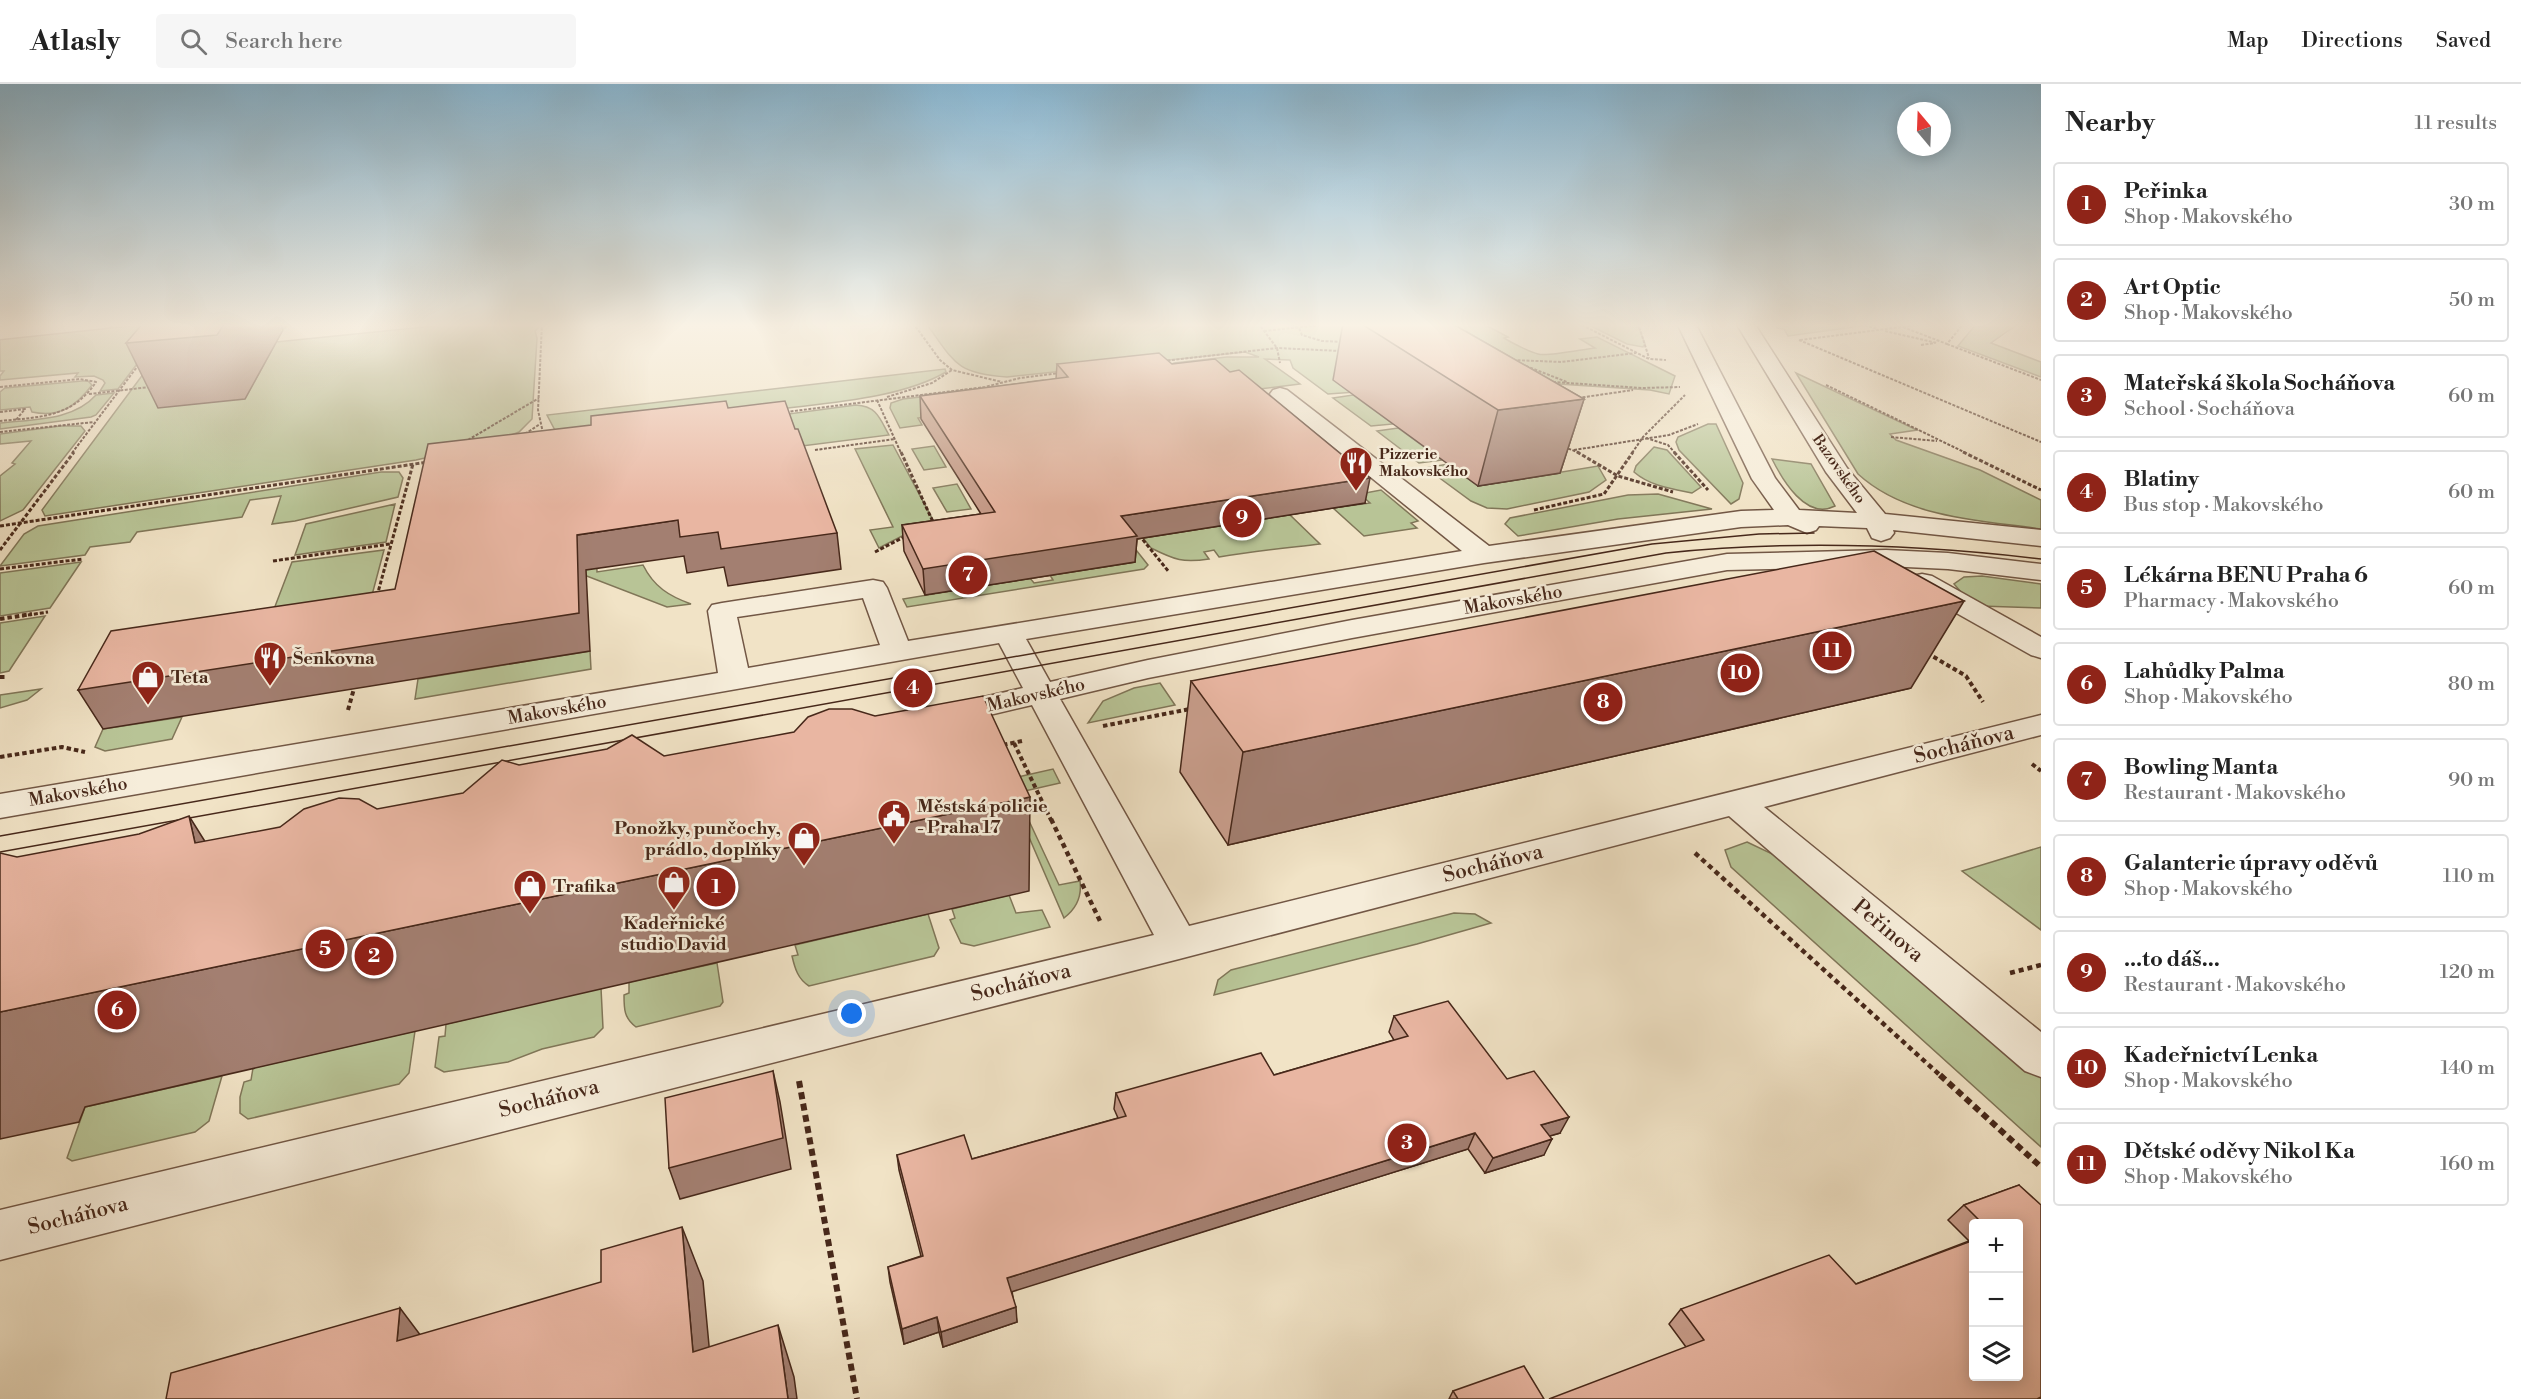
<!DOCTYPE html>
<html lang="en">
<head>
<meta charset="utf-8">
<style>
	:root { --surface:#fff; --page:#f6f6f6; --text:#222; --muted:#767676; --line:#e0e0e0; --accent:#8f2418 }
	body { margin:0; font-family:"Libre Bodoni",serif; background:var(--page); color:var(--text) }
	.controls { position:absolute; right:18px; bottom:18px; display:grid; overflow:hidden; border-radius:6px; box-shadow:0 3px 15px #0003 }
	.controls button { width:54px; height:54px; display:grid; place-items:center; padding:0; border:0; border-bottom:2px solid var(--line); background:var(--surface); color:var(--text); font:30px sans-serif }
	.compass { position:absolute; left:1897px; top:18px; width:54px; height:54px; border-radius:50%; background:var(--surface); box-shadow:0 3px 15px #0003; rotate:341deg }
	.you { position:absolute; left:852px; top:930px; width:21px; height:21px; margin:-15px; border:4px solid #fff; border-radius:50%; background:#1a73e8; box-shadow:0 0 0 9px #1a73e833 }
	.badge { display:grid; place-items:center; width:39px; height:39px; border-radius:50%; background:var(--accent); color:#fff; font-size:20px; font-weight:700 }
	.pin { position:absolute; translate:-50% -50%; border:3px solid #fff; box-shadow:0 2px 6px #0006 }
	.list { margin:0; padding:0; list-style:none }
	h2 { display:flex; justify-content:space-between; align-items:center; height:78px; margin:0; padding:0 24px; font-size:26px }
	h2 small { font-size:20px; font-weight:400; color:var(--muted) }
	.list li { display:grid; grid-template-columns:39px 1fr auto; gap:18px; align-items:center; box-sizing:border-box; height:84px; margin:0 12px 12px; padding:0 12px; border:2px solid var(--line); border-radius:6px }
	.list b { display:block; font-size:22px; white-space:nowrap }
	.list p { margin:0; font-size:20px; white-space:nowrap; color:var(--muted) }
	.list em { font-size:20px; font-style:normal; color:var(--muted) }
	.icon { flex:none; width:33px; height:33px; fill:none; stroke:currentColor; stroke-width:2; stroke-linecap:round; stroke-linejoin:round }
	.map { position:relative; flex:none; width:2041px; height:1315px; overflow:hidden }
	header { display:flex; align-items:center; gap:36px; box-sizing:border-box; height:84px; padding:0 30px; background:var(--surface); border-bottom:2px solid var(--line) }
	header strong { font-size:28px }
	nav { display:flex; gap:33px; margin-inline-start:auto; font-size:21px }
	.search { width:420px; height:54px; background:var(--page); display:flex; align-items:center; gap:15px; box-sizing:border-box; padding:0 21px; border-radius:6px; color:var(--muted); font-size:22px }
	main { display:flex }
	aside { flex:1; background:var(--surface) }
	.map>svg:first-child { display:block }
	.green { fill:#b8c496; stroke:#807658; stroke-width:1.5 }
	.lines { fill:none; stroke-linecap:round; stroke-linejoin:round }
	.minor-casing { stroke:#725745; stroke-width:3 }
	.path-far4 { stroke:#47281a; stroke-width:2; stroke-dasharray:3 1.5; stroke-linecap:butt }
	.path-far3 { stroke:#47281a; stroke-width:3; stroke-dasharray:4 2; stroke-linecap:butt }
	.path-far2 { stroke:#47281a; stroke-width:4; stroke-dasharray:4.5 3; stroke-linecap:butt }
	.path-far1 { stroke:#47281a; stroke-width:4.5; stroke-dasharray:5 4; stroke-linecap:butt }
	.path { stroke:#47281a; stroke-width:6; stroke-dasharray:7 4.5; stroke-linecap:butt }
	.minor { fill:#f6edda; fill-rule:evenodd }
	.tram { stroke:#47281a; stroke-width:1.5 }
	.wall { fill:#c89d8b; stroke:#47281a; stroke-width:1.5; fill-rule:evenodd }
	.shaded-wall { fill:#a37f71; stroke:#47281a; stroke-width:1.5 }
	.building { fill:#e9b6a2; stroke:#47281a; stroke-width:1.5 }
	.labels { text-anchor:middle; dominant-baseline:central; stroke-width:5; stroke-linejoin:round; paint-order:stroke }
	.far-poi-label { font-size:15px; font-weight:bold; fill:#47281a; stroke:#f6edda; text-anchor:start }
	.far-street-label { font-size:15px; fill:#47281a; stroke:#f6edda }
	.street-label { font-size:18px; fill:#47281a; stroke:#f6edda }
	.poi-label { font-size:18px; font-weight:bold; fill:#47281a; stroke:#f6edda; text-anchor:start }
	.near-street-label { font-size:21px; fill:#47281a; stroke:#f6edda }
</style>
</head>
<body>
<header>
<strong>Atlasly</strong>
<div class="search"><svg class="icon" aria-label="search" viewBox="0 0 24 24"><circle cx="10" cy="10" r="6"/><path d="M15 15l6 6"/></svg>Search here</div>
<nav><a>Map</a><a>Directions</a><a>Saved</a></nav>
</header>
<main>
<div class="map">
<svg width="2041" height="1315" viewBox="0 0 2041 1315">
	<rect width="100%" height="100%" fill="#f1e3c6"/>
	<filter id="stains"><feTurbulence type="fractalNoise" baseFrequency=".00333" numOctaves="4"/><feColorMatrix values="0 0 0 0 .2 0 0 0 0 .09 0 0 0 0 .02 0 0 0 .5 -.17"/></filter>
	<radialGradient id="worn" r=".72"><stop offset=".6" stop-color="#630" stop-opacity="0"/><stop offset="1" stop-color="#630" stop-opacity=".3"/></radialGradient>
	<g class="green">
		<path d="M206,239h82l-3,5 -29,3 -11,68 31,-57 188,-19h76l-1,4 -4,4 2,7 -5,81 -13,13 -31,12 -72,16 -371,56 -3,-6 134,-180z"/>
		<path d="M926,239h556l26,14 -4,1c8,5 26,14 34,16 9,3 46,-5 57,-6l-15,-9 17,-2 78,39 -6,18 -19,-4 -138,-9 -184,13 -35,-26 -3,-8 -25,-1 35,25 -66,8 -66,-26 6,-3 53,-6h32l-14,-5 -238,25c-52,-4 -52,-14 -81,-54z"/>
		<path d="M1585,239h52l8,21 -2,3 -16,-3z"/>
		<path d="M1775,239c14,0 25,4 39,2l-1,-2h70l-95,13 -4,-7 -7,-1z"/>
		<path d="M1977,239h42l-28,20 50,19v15l-83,-31z"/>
		<path d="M144,241l21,2 -47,62 -18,2 5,-8 -2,-3 -9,-4 -19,1 3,-4 -78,7v-4l4,-5h-4v-33z"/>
		<path d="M945,285l1,3c-46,27 -121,31 -174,38 -71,9 -143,18 -214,26l-11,-21z"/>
		<path d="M1796,289l121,57 -27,4 6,6 84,30 61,30v29c-62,-9 -135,-11 -183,-55z"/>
		<path d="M1043,296l109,127 138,8 30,29c-34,4 -67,7 -101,13l-5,-7 -10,2 5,7c-26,4 -34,1 -58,-11l-127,-158 4,-8z"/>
		<path d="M82,297h6l4,4c-16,21 -32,33 -60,27l-2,-5 -30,3v-18l5,-4z"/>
		<path d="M998,304l3,19 -83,11 4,7 -22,3 -10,-20 1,-5 12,-4z"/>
		<path d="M114,309l-18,22 -5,2 -91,12v-6c33,-4 73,-2 96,-28z"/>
		<path d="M1353,311l40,29 -22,2 -38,-28z"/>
		<path d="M856,321c21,1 24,14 33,30l-95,12 -35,-29z"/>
		<path d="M1708,340h8l27,59 -4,16 -8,5 -52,-54 -3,-8 2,-5z"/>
		<path d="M60,342h21l4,5 -62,79 -23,11v-45l15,-12 -3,-1 19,-22 -31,3v-10z"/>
		<path d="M1398,344l44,32 -23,3 -42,-32z"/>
		<path d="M893,361l40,75 -54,28 -9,-18 23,-3 -38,-78z"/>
		<path d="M934,362l12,21 -22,3 -12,-21z"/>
		<path d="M1654,363l13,3 34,37 -9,6c-20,-4 -42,-7 -58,-21l2,-6z"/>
		<path d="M593,364l4,124 46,-7c11,22 26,31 48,39l-24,3 -83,-32z"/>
		<path d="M1772,375l39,5 24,42c-29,15 -53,-27 -63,-47z"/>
		<path d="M1448,380l30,22 120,-20 8,14 -17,12 -82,17 -20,-1 -16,-7 -45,-33z"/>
		<path d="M381,388h18l4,6 -5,19 -103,24 -23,3 9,-28 -31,4 -8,17 -105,15 -7,10 -40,5 -5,8 -85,11 24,-32 14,-8z"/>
		<path d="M957,400l14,25 -24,3 -14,-24z"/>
		<path d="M1381,406l37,31 -7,2 6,5 -53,8 -31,-28 37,-5 -10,-9z"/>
		<path d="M1658,410l54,15 -94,10 -100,17 -13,-12 5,-6 118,-23z"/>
		<path d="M1094,413l54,68 -4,4 -237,38 -4,-8 127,-21 4,5 19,-3 -3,-5z"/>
		<path d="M395,420l-9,38 -91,13 11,-31z"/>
		<path d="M384,466l-12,45 -98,14 18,-47z"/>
		<path d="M81,478l-31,46 -50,8v-43z"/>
		<path d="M1982,492l59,8v24l-61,-2 -12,-6 -14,-16 10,-7z"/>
		<path d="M45,532l-36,55 -9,2v-50z"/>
		<path d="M590,567l1,18 -176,30 3,-20z"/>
		<path d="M1160,599l15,22 -87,18 15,-22 31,-13z"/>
		<path d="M41,605l-14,11 -27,8v-13z"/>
		<path d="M182,633l-10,22 -67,12 -10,-4 8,-18z"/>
		<path d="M1053,685l7,14 -44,10 43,92 21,-4c2,15 -4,28 -16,37l-55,-127 9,-14z"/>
		<path d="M1747,758l46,22 248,212v71l-310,-280 -6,-17z"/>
		<path d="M2041,763v83l-79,-59z"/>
		<path d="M1009,811l7,18 26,-3 8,17 -76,19 -13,-3 -11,-23 5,-2 -3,-9z"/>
		<path d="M1454,829l21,1 16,9 -74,21 -203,51 4,-15 13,-10z"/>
		<path d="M928,830l11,34 -5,8 -125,30c-11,-7 -14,-17 -17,-30l6,-1 -3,-10z"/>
		<path d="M717,879l6,39 -3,4 -84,21c-12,-9 -12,-18 -12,-32l5,-2v-11z"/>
		<path d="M601,904l2,40 -9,9 -52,12 -34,13 -64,10 -9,-5 4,-30 6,-1 1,-12z"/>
		<path d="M415,947l-6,42 -10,11 -151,35 -8,-6v-16l4,-15 7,-2 2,-12z"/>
		<path d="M222,992l-13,45 -14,11 -123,29 -5,-3 18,-51z"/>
	</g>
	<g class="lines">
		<g class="minor-casing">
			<g id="minor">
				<path d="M44,239h69l-3,4 -6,1 -104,11v-12z"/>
				<path d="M1677,239h18l80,155 24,32 58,3 -31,-41 -90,-149h18l93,145 38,46 156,16v16l-148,-16 1,3 -4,5 -9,3 -9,-3 -5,-10 -48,-2 -3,4 -9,3 -19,-8 -47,2 -257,36 -458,76 24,43 98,-22 204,-40 375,-66 159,-4 62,3 93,11v16l-93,-11 -62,-3 -159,4 -375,68 -204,40 -88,21 129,227 852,-211v20l-277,72 277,225v45l-16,-6 -296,-255 -550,143 -1179,301v-50l1154,-275 -122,-230 -89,21 -11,-3 -5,-7 5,-7 91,-21 -24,-45 -999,175v-24l718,-121 -10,-62 4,-6 10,-2 151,-23 10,2 4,6 21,53 554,-90 -189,-153 -3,-4 3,-4 7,-2 7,2 202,156 252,-35 33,-1 -22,-31zM863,514l17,47 -132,23 -11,-51z"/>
				<path d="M1922,490l10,2 109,61v21l-10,-3 -119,-67 -4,-6 4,-6z"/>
			</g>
		</g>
		<g class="path-far4">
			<path d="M542,239l-4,87 5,23"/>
			<path d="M913,239l27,37 12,10 50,12"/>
			<path d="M1258,239l19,25 3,15"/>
			<path d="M1287,239l12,5 3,7 20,6 22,1"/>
			<path d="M1578,239l71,36 17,1"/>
			<path d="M1638,239l11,35"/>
			<path d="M1856,239l22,6"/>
			<path d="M1903,243l44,17 17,-21"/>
			<path d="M1264,247l75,-8"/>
			<path d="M1885,247l52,12"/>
			<path d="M1799,256l242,102"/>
			<path d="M1800,256l133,-17"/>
			<path d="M1947,260l94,36"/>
			<path d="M1921,261l14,-2"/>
			<path d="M1513,276l48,2 75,-9"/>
			<path d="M1163,277l114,-13 64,3"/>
			<path d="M1526,282l41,16"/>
			<path d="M1553,298l89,6 38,-1"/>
			<path d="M1826,301l140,68"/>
			<path d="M0,303l80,-8 16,3c-24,36 -57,35 -96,39"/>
			<path d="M89,310l61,-7"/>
			<path d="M887,313l45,-14 20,-13"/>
			<path d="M1578,314l55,-8"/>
			<path d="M877,316l24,53"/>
			<path d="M0,328l25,-3 -9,11"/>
			<path d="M786,328l199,-25 35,-9 40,-5"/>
			<path d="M0,348l94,-10"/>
			<path d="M525,350l15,-10"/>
			<path d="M1891,353l46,4"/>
			<path d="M1646,354l22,7 7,8"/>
			<path d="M468,356l71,-42"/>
			<path d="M1564,363l16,6"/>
			<path d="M815,366l80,-11"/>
			<path d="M1574,366l95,-15 29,-11"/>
			<path d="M72,369l68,-90"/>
			<path d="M1632,369l11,-16 42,-42"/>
		</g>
		<g class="path-far3">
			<path d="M901,368l32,70 -2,1"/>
			<path d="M1577,368l41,24 55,16"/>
			<path d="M1674,368l34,38"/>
			<path d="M1963,368l78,38"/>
			<path d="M1534,426l70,-16 29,-42"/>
			<path d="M0,442l428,-64"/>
			<path d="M1139,451l30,37"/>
			<path d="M0,466l74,-98"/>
			<path d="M875,468l31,-16"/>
			<path d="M273,477l117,-17"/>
			<path d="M0,485l83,-10"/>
			<path d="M377,512l36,-132"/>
			<path d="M22,532l26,-4"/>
		</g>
		<g class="path-far2">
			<path d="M0,535l32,-5"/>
			<path d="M1927,569l39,23 17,26"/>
			<path d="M0,593h6"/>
			<path d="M348,626l7,-25"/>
			<path d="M1103,642l87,-17"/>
			<path d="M1014,659l37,77"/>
			<path d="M1003,661l19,-4"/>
			<path d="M0,673l62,-10 23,5"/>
			<path d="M2032,680l9,7"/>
		</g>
		<g class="path-far1">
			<path d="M1051,735l49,102"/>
			<path d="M1695,769l247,224"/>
			<path d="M2010,889l31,-8"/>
		</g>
		<g class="path">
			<path d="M1940,991l101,92"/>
			<path d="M799,997l58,318"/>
		</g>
		<use href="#minor" class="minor"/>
		<g class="tram">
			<path d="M0,752l1652,-292 107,-10 55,-1"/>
			<path d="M0,768l1666,-299c126,-13 249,-9 375,6"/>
		</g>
	</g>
	<g class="wall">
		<path d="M1343,239h108l133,76 -24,74 -82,13 -145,-106z"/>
		<path d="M1057,280h115l193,139 -228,36 -2,23 -210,33 -21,-44 -2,-26 79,-11 -60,-95 -1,-23 136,-17z"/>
		<path d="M1191,597l720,7 -683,157 -48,-73z"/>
		<path d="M1394,932l113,63 53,54 -11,3 -5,19 -59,18 -17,-24 -456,142 5,31 -74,25 -4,-15 -35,12 -14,-62 -2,-15 33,-11 -22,-86 -2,-15 75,4 146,-41 -4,-9 2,-16 158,-18 120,-35 -5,-8z"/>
		<path d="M2019,1101l22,214 -355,-52 -17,-23 12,-15 175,-25 113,-43 -21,-21 16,-15zM1974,1140h45l-45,153z"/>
		<path d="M1453,1307l91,8h-95z"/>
	</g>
	<g class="shaded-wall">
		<path d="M225,239h55l3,7 -38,69 -87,9 -32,-65z"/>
		<path d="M1584,315l-24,74 -82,13 20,-76z"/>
		<path d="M1370,394l-5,25 -228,36 -2,23 -210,33 -2,-26 198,-53z"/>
		<path d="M678,436l40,12 119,1 4,36 -113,17 -4,-19 -37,6 -3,-17 -98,14 4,81 -487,78 -25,-39 499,-155z"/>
		<path d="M1964,517l-53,87 -683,157 15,-93z"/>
		<path d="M1030,713l-1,94 -944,216 -6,15 -79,17v-127z"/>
		<path d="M189,732l59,94 -53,-67z"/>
		<path d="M773,987l7,31 11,67 -111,30 -11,-31z"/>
		<path d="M1569,1033l-9,16 -27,8 8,-16z"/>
		<path d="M1475,1049l-7,16 -460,144 -1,-15z"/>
		<path d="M1552,1055l-8,16 -59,18 8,-15z"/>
		<path d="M682,1143l21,54 11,118 -21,-47z"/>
		<path d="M1016,1223l1,15 -74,25 -2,-15z"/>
		<path d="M400,1224l39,52 -42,-19z"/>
		<path d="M937,1233l2,15 -35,12 -2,-15z"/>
		<path d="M778,1241l16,52 3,22h-9z"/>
	</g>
	<g class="building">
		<path d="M143,239h82l-8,12 -91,8z"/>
		<path d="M1360,239h91l133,76 -86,11z"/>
		<path d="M1159,269l13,11 43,-5 15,13 9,-2 131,108 -249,38 16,20 -214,33 -21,-44 93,-13 -75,-116 148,-19 -11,-13z"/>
		<path d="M726,317l2,7 57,-7 10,28h3l39,104 -116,16 -3,-17 -38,5 -2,-17 -101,15 2,78 -501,77 33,-59 284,-42 33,-145 163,-19v-9z"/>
		<path d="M1874,467l90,50 -721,151 -52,-71z"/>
		<path d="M983,612l47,101 -1030,215v-159l17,4 122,-23 50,-18 6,27 85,-16 24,-18 35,-11 20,1 18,10 86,-16 39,-33 17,5 88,-16 25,-14 32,21 130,-24 14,-15 21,-8h23l23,7z"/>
		<path d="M1448,917l59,78 27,-8 35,46 -28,8 11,14 -59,19 -18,-25 -468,145 9,29 -75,25 -4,-15 -35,12 -14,-62 35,-11 -26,-101 67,-20 8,24 154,-43 -10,-23 145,-40 13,22 134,-39 -14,-20z"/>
		<path d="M773,987l10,67 -114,30 -4,-70z"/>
		<path d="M2019,1101l22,20v192l-4,2h-488l155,-59 -23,-31 148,-54 27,29 118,-44v137h45v-153h-36l-19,-19z"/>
		<path d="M682,1143l11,125 85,-27 10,74h-622l5,-26 229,-65 -3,33 204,-59v-32z"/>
		<path d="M1524,1282l20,33h-86l-5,-8z"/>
	</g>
	<linearGradient id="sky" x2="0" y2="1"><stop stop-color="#89b8d4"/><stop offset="0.57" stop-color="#f9f2e5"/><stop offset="1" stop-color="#f9f2e5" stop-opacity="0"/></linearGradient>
	<rect width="2041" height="423" fill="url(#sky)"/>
	<defs>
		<g id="restaurant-pin" transform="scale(1.725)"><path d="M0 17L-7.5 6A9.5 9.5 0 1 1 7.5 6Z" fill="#8f2418" stroke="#f6edda"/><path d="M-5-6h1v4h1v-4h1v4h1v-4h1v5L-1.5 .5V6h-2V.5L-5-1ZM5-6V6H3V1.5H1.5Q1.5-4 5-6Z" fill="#fff"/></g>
		<g id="shop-pin" transform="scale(1.725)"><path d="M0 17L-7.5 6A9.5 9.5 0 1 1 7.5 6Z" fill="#8f2418" stroke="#f6edda"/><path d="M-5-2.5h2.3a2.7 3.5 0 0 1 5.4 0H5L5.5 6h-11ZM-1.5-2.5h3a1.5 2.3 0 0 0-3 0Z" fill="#fff"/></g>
		<g id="civic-pin" transform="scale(1.725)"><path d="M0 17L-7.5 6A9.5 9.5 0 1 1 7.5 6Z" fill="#8f2418" stroke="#f6edda"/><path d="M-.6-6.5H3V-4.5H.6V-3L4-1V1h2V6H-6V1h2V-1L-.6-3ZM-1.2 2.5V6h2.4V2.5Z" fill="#fff"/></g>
	</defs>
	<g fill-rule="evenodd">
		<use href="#restaurant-pin" x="1356" y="379"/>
		<use href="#restaurant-pin" x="270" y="574"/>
		<use href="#shop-pin" x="148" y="593"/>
		<use href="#civic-pin" x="894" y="732"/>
		<use href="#shop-pin" x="804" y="754"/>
		<use href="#shop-pin" x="674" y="798"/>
		<use href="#shop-pin" x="530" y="802"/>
	</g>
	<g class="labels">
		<g class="far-poi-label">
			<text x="1379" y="370">Pizzerie<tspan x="1379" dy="17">Makovského</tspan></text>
		</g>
		<g class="far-street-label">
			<text transform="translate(1839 385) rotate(55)">Bazovského</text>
		</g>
		<g class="street-label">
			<text transform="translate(1513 516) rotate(-10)">Makovského</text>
			<text transform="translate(1036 611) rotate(-13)">Makovského</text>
			<text transform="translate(557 626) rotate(-10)">Makovského</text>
			<text transform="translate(78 708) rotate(-10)">Makovského</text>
		</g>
		<g class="poi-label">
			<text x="293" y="574">Šenkovna</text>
			<text x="171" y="593">Teta</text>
			<text x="917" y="722">Městská policie<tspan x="917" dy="21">- Praha 17</tspan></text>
			<text x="781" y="744" text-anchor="end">Ponožky, punčochy,<tspan x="781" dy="21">prádlo, doplňky</tspan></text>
			<text x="553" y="802">Trafika</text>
			<text x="674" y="839" text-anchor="middle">Kadeřnické<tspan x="674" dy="21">studio David</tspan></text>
		</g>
		<g class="near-street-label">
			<text transform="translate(1964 661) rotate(-14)">Socháňova</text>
			<text transform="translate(1493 780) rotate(-14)">Socháňova</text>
			<text transform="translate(1888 847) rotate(40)">Peřinova</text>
			<text transform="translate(1021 899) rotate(-14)">Socháňova</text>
			<text transform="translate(549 1015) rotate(-14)">Socháňova</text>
			<text transform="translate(78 1132) rotate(-14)">Socháňova</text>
		</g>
	</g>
	<rect width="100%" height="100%" filter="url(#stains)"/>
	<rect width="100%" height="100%" fill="url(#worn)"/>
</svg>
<div class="controls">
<button>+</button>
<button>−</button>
<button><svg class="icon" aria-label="layers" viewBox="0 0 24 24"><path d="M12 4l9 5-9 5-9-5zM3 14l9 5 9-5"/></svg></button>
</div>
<svg class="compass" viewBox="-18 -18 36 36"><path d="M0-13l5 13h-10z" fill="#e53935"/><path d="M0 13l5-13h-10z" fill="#767676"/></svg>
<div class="you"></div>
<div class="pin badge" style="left:716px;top:803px">1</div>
<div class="pin badge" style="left:374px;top:872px">2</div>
<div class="pin badge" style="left:1407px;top:1059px">3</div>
<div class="pin badge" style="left:913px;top:604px">4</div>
<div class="pin badge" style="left:325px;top:865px">5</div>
<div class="pin badge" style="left:117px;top:926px">6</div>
<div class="pin badge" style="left:968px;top:491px">7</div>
<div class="pin badge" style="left:1603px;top:618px">8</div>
<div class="pin badge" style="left:1242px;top:434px">9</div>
<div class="pin badge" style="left:1740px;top:589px">10</div>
<div class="pin badge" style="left:1832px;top:567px">11</div>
</div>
<aside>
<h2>Nearby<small>11 results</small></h2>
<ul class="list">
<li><span class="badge">1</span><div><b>Peřinka</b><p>Shop · Makovského</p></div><em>30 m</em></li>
<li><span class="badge">2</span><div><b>Art Optic</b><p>Shop · Makovského</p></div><em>50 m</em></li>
<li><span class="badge">3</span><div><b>Mateřská škola Socháňova</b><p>School · Socháňova</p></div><em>60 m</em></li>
<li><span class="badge">4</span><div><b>Blatiny</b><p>Bus stop · Makovského</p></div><em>60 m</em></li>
<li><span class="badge">5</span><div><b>Lékárna BENU Praha 6</b><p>Pharmacy · Makovského</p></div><em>60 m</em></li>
<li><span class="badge">6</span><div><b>Lahůdky Palma</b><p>Shop · Makovského</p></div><em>80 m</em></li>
<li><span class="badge">7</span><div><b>Bowling Manta</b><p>Restaurant · Makovského</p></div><em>90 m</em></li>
<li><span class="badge">8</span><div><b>Galanterie úpravy oděvů</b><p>Shop · Makovského</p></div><em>110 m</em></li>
<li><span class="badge">9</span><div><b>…to dáš…</b><p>Restaurant · Makovského</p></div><em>120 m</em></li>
<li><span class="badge">10</span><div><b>Kadeřnictví Lenka</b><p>Shop · Makovského</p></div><em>140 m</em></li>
<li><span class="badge">11</span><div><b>Dětské oděvy Nikol Ka</b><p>Shop · Makovského</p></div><em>160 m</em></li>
</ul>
</aside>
</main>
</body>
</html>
